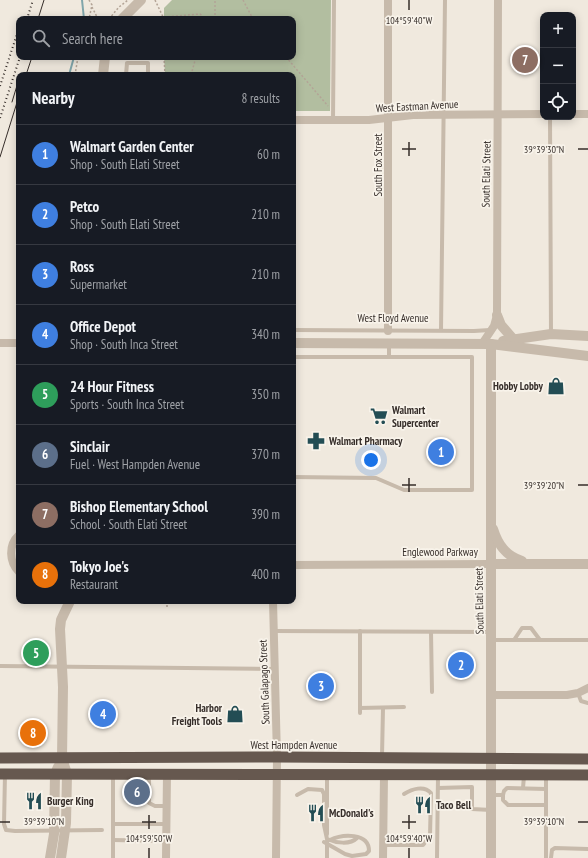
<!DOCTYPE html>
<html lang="en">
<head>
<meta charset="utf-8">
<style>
	:root { --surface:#171b24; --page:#20242c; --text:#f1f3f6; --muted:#9ea1a6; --line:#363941; --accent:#d93025 }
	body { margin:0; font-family:"PT Sans Narrow",sans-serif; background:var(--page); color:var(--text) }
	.controls { position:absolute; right:12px; top:12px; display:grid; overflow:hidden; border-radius:8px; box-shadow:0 2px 10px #0003 }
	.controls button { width:36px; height:36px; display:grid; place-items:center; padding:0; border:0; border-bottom:1px solid var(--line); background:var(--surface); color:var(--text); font:20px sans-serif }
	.you { position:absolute; left:371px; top:460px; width:14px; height:14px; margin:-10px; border:3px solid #fff; border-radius:50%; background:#1a73e8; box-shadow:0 0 0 6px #1a73e833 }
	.badge { display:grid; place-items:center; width:26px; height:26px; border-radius:50%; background:var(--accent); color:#fff; font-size:13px; font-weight:700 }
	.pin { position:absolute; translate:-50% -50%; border:2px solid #fff; box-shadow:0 1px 4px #0006 }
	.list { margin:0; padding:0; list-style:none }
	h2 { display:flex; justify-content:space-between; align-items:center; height:52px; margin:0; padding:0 16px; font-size:17px }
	h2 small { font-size:13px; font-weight:400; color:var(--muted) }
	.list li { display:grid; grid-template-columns:26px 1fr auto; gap:12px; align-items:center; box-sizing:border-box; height:60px; padding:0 16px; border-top:1px solid var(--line) }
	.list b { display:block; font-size:15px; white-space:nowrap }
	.list p { margin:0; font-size:13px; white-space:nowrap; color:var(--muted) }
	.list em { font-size:13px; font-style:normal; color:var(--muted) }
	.icon { flex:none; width:22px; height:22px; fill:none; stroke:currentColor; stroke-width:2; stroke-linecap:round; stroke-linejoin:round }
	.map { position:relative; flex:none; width:588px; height:858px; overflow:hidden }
	.search { position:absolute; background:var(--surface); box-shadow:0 2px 10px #0003; left:16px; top:16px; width:280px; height:44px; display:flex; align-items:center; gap:10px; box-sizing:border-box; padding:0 14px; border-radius:8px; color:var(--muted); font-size:15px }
	.panel { position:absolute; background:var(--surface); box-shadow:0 2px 10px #0003; left:16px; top:72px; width:280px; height:532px; border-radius:8px }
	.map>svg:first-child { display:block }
	.green { fill:#b2bea0 }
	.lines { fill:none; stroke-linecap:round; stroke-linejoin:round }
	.stream { stroke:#80a6ab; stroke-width:2 }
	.path { stroke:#b3a496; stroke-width:1.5; stroke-dasharray:2 2; stroke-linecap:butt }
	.service { stroke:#c7baab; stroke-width:4 }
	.minor { stroke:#c7baab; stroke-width:8 }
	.tertiary { stroke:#c7baab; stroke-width:10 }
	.trunk { stroke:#66584f; stroke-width:11 }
	.tram { stroke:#362e2a; stroke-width:1 }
	.rail { stroke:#362e2a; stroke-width:2; stroke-dasharray:1 3; stroke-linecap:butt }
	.ticks { fill:none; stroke:#362e2a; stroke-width:1.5 }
	.labels { text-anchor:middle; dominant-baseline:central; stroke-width:3.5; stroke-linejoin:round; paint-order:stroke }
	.street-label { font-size:11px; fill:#362e2a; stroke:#f8f3ea }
	.poi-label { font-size:11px; font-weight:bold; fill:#362e2a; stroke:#f8f3ea; text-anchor:start }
	.ticks-label { font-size:10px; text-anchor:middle; fill:#362e2a; stroke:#f8f3ea; stroke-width:3.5; stroke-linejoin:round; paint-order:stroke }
</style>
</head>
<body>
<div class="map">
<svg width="588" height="858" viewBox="0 0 588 858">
	<rect width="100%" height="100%" fill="#f0e9de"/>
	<path class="green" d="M172,0h159l-1,111h-37v-36h-128l-1,-18h129v-38h-129v-11z"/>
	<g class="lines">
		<g class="stream">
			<path d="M82,0l2,19"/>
			<path d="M69,75l5,-18"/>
		</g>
		<g class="path">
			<path d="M89,0l3,5 -3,14"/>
			<path d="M155,0l9,19"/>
			<path d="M243,0l10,19"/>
			<path d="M92,7l6,12"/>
			<path d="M164,17l36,-3 6,5"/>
			<path d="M109,19l10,-12 9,-7"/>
			<path d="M215,19v-19"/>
			<path d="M164,57l1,18"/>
			<path d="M286,57l42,49"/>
			<path d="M75,75l3,-18"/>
			<path d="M191,75l5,-18"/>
			<path d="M167,601v7"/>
		</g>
		<g class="service">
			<path d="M126,75l1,-12h21v12"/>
			<path d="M550,117l1,216"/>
			<path d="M333,120l1,-120"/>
			<path d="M293,330l181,1 16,-1"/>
			<path d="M441,330l4,-330"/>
			<path d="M293,357h179v133h-68l-28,-12 -83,-1"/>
			<path d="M389,357v-13"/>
			<path d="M274,631l217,1"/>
			<path d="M360,631v82"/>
			<path d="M431,632l1,60"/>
			<path d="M491,640h97"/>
			<path d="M514,640l8,-12h9l9,12"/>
			<path d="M0,666l274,3"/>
			<path d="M578,693l3,8 7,2"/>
			<path d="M360,708l44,-1"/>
			<path d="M382,756l1,-48"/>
			<path d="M5,774l-1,50 2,6 9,1 87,-1"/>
			<path d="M149,776v27l6,3h11"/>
			<path d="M438,788l34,-1v22l19,1"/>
			<path d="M523,788l1,-12"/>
			<path d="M297,795l11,-6 14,1 2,4v31l3,14c9,4 23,6 30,-1"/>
			<path d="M492,795h11v5l5,5h38"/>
			<path d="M503,795l1,-4 3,-3 39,1"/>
			<path d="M113,824h53"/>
			<path d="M327,834v-59"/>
			<path d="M113,840l53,1"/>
			<path d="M324,842l21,12 7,2 14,-2 3,-3c0,-19 -27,-17 -39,-11"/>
			<path d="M383,845h40l7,-9 1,-43c-7,-8 -19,-4 -27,1"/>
			<path d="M113,858v-84"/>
			<path d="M327,858v-17"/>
			<path d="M437,858l1,-82"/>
			<path d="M546,858v-82"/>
			<path d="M551,858l1,-8 3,-2 33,1"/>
		</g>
		<g class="minor">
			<path d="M388,0v331"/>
			<path d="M573,114h15"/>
			<path d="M293,120h76l44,-5 130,-1"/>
			<path d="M0,343h19"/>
			<path d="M482,344l12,-18 3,-11 1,-315"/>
			<path d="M19,535c-11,10 -10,27 0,37"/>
			<path d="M293,565l197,-1"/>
			<path d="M273,601l4,156 -1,101"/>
			<path d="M491,695h76l11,-2 10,-5"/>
			<path d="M166,858l1,-84"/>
			<path d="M383,858l1,-83"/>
		</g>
		<g class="tertiary">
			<path d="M122,19l19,-19"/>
			<path d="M103,75l2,-18"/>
			<path d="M497,315l4,10 13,15"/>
			<path d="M503,341l48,-7 37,2"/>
			<path d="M293,343l198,1 97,12"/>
			<path d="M491,344v514"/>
			<path d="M493,529c5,16 13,27 29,32"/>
			<path d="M490,564h98"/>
			<path d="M50,858l4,-24 1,-60 3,-7"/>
			<path d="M61,858l5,-35 1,-49 -5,-16 1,-71 -3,-58 1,-9 9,-19"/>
		</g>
		<g class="trunk">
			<path d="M0,758l277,-1 311,2"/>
			<path d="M0,774l588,1"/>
		</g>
		<g class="tram">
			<path d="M38,19l6,-19"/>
			<path d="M26,75l6,-18"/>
			<path d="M12,102l7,-23"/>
			<path d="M0,157l19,-61"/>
		</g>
		<g class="rail">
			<path d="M27,19l6,-19"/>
			<path d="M0,86l19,-58"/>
			<path d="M0,118l20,-61"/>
		</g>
	</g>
	<path class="ticks" d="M409,0v10M409,142v14M402,149h14M578,149h10M409,478v14M402,485h14M578,485h10M149,815v14M409,815v14M0,822h10M142,822h14M402,822h14M578,822h10M149,848v10M409,848v10"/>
	<defs>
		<g id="shop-bare" transform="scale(1.38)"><path d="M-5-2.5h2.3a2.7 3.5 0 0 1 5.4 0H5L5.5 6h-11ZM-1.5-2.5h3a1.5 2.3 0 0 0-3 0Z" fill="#234d54" stroke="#f8f3ea" stroke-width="2.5" paint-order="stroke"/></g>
		<g id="supermarket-bare" transform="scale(1.38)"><path d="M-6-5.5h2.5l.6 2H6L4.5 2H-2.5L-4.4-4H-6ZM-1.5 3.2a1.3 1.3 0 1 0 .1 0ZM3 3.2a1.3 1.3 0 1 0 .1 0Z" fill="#234d54" stroke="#f8f3ea" stroke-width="2.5" paint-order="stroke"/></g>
		<g id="pharmacy-bare" transform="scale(1.38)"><path d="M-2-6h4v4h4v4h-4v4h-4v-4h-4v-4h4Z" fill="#234d54" stroke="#f8f3ea" stroke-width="2.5" paint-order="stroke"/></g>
		<g id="restaurant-bare" transform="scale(1.38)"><path d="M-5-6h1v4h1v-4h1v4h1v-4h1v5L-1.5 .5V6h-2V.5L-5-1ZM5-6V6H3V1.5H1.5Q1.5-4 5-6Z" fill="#234d54" stroke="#f8f3ea" stroke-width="2.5" paint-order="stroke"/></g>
	</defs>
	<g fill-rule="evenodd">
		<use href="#shop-bare" x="556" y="386"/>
		<use href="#supermarket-bare" x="379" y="416"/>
		<use href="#pharmacy-bare" x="316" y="441"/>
		<use href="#shop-bare" x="235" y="714"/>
		<use href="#restaurant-bare" x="34" y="801"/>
		<use href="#restaurant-bare" x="423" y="805"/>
		<use href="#restaurant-bare" x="316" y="813"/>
	</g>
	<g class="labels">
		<g class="street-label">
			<text transform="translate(417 106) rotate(-3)">West Eastman Avenue</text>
			<text transform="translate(378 165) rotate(-90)">South Fox Street</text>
			<text transform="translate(486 174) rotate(-89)">South Elati Street</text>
			<text x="393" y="318">West Floyd Avenue</text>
			<text x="440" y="552">Englewood Parkway</text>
			<text transform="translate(479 601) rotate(-91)">South Elati Street</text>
			<text transform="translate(264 682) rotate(-92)">South Galapago Street</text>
			<text x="294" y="745">West Hampden Avenue</text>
		</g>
		<g class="poi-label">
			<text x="543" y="386" text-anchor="end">Hobby Lobby</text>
			<text x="392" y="410">Walmart<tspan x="392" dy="13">Supercenter</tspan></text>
			<text x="329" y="441">Walmart Pharmacy</text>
			<text x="222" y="708" text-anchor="end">Harbor<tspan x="222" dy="13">Freight Tools</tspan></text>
			<text x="47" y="801">Burger King</text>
			<text x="436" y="805">Taco Bell</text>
			<text x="329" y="813">McDonald's</text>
		</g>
	</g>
	<g class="ticks-label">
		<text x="409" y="24">104°59'40"W</text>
		<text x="544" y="153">39°39'30"N</text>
		<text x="544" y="489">39°39'20"N</text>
		<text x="44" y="825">39°39'10"N</text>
		<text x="544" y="825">39°39'10"N</text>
		<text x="149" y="842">104°59'50"W</text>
		<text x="409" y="842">104°59'40"W</text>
	</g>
</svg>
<div class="controls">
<button>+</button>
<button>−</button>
<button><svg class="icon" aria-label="locate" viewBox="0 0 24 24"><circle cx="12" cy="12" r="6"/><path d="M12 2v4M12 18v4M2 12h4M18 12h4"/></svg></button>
</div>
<div class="you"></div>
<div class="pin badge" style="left:441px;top:452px;background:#3f7fe0">1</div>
<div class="pin badge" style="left:461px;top:665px;background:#3f7fe0">2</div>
<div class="pin badge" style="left:321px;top:686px;background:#3f7fe0">3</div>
<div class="pin badge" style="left:103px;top:714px;background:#3f7fe0">4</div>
<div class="pin badge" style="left:36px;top:653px;background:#2e9e5b">5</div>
<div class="pin badge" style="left:137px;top:792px;background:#5c6f8a">6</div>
<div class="pin badge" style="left:525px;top:60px;background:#8d6e63">7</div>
<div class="pin badge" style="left:33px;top:733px;background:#e8710a">8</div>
<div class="search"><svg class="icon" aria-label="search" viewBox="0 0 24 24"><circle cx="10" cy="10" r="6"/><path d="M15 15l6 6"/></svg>Search here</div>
<section class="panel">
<h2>Nearby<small>8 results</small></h2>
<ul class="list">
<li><span class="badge" style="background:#3f7fe0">1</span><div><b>Walmart Garden Center</b><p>Shop · South Elati Street</p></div><em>60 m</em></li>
<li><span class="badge" style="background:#3f7fe0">2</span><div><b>Petco</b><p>Shop · South Elati Street</p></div><em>210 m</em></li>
<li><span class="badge" style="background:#3f7fe0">3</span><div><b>Ross</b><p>Supermarket</p></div><em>210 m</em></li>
<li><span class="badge" style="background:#3f7fe0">4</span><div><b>Office Depot</b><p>Shop · South Inca Street</p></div><em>340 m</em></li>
<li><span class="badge" style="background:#2e9e5b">5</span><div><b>24 Hour Fitness</b><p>Sports · South Inca Street</p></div><em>350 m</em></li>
<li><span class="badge" style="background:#5c6f8a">6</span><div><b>Sinclair</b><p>Fuel · West Hampden Avenue</p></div><em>370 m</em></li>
<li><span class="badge" style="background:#8d6e63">7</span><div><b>Bishop Elementary School</b><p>School · South Elati Street</p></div><em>390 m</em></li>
<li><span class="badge" style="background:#e8710a">8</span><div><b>Tokyo Joe's</b><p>Restaurant</p></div><em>400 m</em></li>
</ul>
</section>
</div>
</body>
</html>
